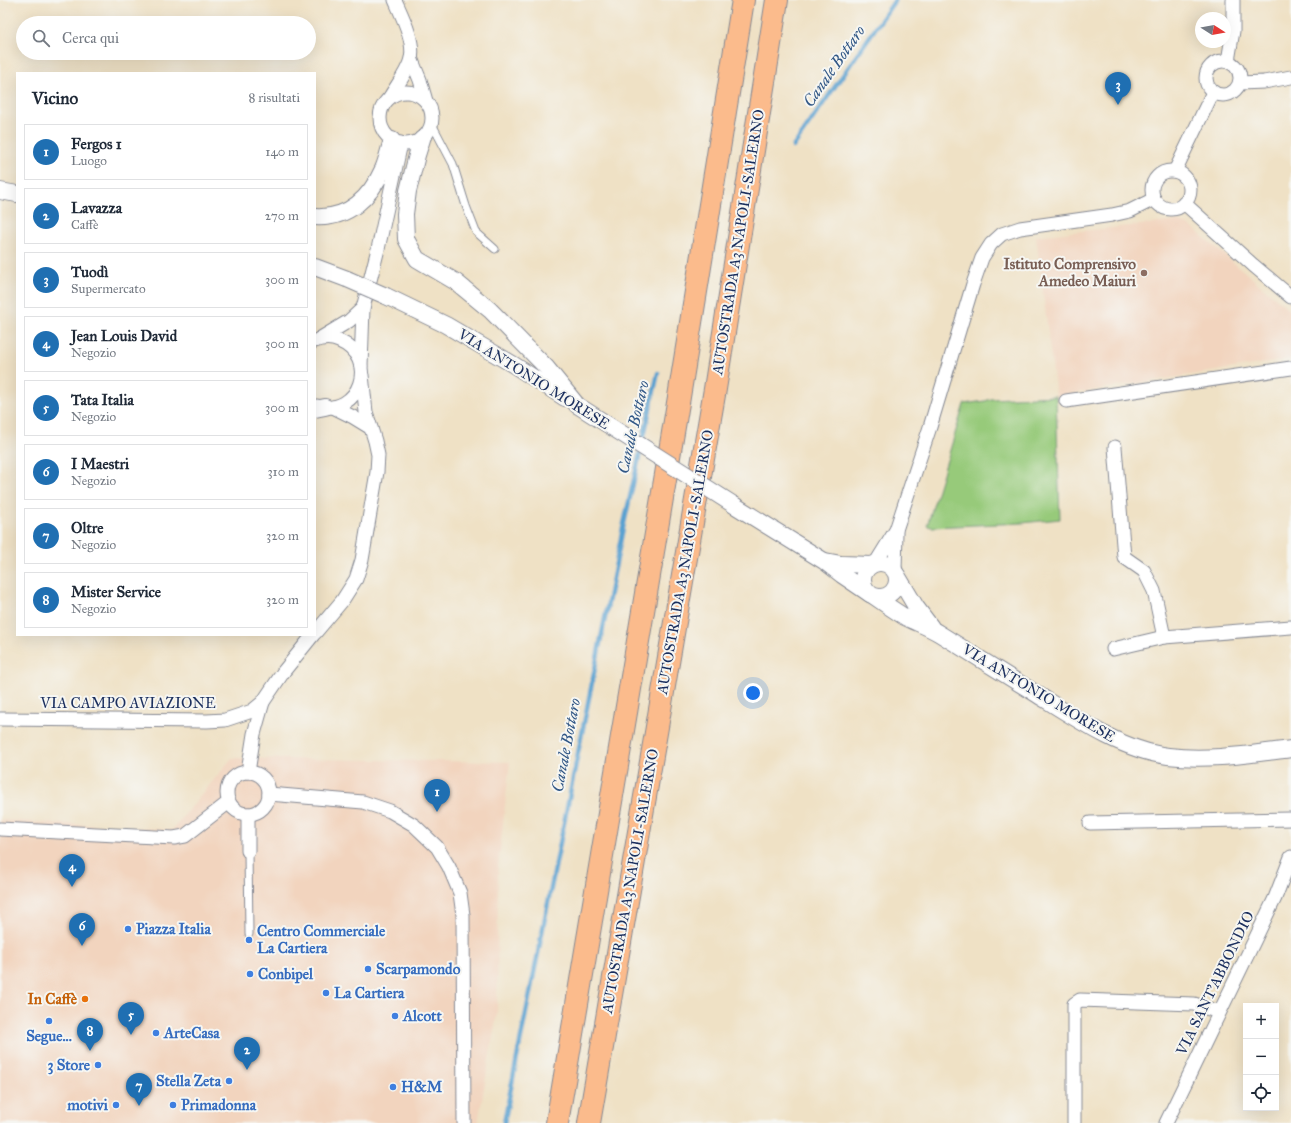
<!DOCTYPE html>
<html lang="it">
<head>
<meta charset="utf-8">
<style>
	:root { --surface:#fff; --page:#f6f6f7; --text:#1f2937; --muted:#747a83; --line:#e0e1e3; --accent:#1f6fb2 }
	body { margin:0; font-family:"IM FELL Great Primer",serif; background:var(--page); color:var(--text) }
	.controls { position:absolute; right:12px; bottom:12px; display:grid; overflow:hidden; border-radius:0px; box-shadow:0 4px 16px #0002 }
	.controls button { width:36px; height:36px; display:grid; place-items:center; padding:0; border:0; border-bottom:1px solid var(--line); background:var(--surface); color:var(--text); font:20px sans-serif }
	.compass { position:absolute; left:1195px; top:12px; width:36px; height:36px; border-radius:50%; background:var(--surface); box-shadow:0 4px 16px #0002; rotate:101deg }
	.you { position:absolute; left:753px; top:693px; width:14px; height:14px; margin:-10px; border:3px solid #fff; border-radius:50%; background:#1a73e8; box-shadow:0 0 0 6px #1a73e833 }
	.badge { display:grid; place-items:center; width:26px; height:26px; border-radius:50%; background:var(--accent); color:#fff; font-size:13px; font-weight:700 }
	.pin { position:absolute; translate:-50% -33px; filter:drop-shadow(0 1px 2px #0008) }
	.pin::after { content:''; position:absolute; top:21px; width:14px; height:12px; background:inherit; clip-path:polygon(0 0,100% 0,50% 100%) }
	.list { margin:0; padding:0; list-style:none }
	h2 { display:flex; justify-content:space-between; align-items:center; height:52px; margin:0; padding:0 16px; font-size:17px }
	h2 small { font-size:13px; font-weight:400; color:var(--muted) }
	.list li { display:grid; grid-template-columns:26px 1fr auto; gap:12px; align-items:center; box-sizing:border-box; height:56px; margin:0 8px 8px; padding:0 8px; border:1px solid var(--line); border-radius:0px }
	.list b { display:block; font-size:15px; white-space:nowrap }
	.list p { margin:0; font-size:13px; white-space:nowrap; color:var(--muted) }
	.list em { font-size:13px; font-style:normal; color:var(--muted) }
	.icon { flex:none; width:22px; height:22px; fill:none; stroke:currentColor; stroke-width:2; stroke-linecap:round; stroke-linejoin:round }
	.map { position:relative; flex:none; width:1291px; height:1123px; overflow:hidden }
	.search { position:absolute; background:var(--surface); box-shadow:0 4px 16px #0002; left:16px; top:16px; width:300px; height:44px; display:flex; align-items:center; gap:10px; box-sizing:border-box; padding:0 14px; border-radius:22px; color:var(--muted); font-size:15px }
	.panel { position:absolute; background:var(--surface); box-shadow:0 4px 16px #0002; left:16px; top:72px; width:300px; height:564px; border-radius:0px }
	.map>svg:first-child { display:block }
	.built { fill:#f2d4be }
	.green { fill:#97ca7a; stroke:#597c6c }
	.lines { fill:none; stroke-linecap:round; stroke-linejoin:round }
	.stream { stroke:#5aa1d0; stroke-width:4.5 }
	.service-casing { stroke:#858892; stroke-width:9 }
	.minor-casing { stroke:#858892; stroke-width:15 }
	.tertiary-casing { stroke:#858892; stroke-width:18 }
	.motorway-casing { stroke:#858892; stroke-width:24 }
	.service { stroke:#fff; stroke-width:7 }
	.minor { stroke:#fff; stroke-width:13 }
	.tertiary { stroke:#fff; stroke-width:16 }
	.motorway { stroke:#fbbb8c; stroke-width:22 }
	.tertiary-bridge-casing { stroke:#858892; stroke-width:18; stroke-linecap:butt }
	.tertiary-bridge { stroke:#fff; stroke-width:16 }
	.education-dot { fill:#8d6e63; stroke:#f6f6f2; stroke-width:1.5 }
	.shop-dot { fill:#3f7fe0; stroke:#f6f6f2; stroke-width:1.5 }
	.food-dot { fill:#e8710a; stroke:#f6f6f2; stroke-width:1.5 }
	.labels { text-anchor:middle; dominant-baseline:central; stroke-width:4; stroke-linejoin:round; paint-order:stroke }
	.street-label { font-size:15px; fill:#1b2f5e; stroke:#f6f6f2 }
	.education-label { font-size:15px; font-weight:bold; fill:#785e54; stroke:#f6f6f2; text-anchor:end }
	.shop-label { font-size:15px; font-weight:bold; fill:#366cbe; stroke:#f6f6f2; text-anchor:start }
	.food-label { font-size:15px; font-weight:bold; fill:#c56008; stroke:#f6f6f2; text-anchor:end }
	.water-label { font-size:16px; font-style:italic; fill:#315786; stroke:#f6f6f2 }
</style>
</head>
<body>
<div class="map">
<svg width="1291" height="1123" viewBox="0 0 1291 1123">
	<rect width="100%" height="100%" fill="#f6f6f2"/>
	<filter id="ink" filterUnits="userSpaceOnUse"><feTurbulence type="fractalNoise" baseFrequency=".025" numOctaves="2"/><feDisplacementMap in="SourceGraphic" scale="8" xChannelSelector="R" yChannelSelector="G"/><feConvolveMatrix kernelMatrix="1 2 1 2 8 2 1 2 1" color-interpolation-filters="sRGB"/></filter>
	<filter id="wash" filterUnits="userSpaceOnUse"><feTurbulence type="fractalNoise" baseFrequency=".012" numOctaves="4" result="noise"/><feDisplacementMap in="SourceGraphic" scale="16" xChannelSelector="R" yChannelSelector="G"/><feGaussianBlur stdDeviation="0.9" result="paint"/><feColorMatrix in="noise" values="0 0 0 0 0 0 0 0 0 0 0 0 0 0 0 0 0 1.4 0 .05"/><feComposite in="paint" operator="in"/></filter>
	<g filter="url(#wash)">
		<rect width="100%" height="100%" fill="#efe1c5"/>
		<g class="built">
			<path d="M1177,221l13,5 101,85v48l-235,37 -20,-160z"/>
			<path d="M232,758l278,4 -12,105 -1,146 -19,110h-478v-303l172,10z"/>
		</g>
		<path class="green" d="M1056,396l4,123 -38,4 -90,4 -5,-1 37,-122 21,-3 6,-2z"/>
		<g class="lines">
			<g class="stream">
				<path d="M793,147l102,-147"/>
				<path d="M504,1123l119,-595 35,-155"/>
			</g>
		</g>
	</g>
	<g filter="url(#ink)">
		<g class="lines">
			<g class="service-casing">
				<g id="service">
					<path d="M432,124l21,40 13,42 10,26 19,17"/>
					<path d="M248,851l1,83"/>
				</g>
			</g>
			<g class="minor-casing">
				<g id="minor">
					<path d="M411,58l9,22 6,21"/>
					<circle cx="1223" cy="78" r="17"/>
					<path d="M1228,61l5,-30v-31"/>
					<path d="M1240,83l24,-1 27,-5"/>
					<circle cx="406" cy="118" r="26"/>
					<path d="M390,97c7,-12 17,-24 21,-38 4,-18 -9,-43 -16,-59"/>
					<path d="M1175,171l38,-79"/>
					<circle cx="1171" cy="190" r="19"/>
					<path d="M1184,203l69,62 38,32"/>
					<path d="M319,339l30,-18 14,-13"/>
					<path d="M315,341c8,-3 17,-3 24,0 41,17 21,76 -22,65"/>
					<path d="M361,366l2,-58 15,-59 23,-106"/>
					<path d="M1066,401l225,-33"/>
					<path d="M333,407l20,10 18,11"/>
					<path d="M1115,447l9,110 20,14 10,20 10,46 127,-10"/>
					<path d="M875,564l21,-34 34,-103 43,-143 9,-26 9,-14 11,-10 18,-6 92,-13 18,-4 24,-12"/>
					<path d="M895,570l1,-38"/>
					<path d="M315,633l27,-32 14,-22 6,-19 15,-88 1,-17 -3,-14 -9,-29 -4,-37"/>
					<path d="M1113,649l51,-12"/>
					<path d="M0,719l207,2 18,-1 27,-9 11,-9 21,-31 29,-36"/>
					<path d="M248,772l6,-38 9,-32"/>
					<circle cx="248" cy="793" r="21"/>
					<path d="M269,794l94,8 27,9 24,14 23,22 12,20 11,26 3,22 1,208"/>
					<path d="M1090,823l201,-4"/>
					<path d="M0,829l174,9 11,-2 44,-34"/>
					<path d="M248,851v-37"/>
					<path d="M1074,1123v-119l6,-4 114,4 25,8"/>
					<path d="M1166,1123l109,-225 16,-41"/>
				</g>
			</g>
			<g class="tertiary-casing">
				<g id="tertiary">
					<path d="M422,139l-5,16 -9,36 -3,23 1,25 11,20 39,23 34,28 56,57 31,38"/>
					<path d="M0,191l17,3"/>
					<path d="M315,217c33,2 55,-19 68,-48 4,-9 6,-20 9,-29"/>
					<path d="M315,267l32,12"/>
					<path d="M386,296l60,29 68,40 51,33"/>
					<path d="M315,409l10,-2"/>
					<path d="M734,505l90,56 18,14 28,19"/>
					<path d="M825,561l16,3 31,1"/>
					<circle cx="880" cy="580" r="17"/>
					<path d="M897,575l19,32 15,20"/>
					<path d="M875,597c10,7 20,14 30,20 12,6 24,10 35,17 32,20 64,40 95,59 40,25 86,57 133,63 41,5 82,-2 123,-7"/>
				</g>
			</g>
			<g class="motorway-casing">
				<g id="motorway">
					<path d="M557,1123l122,-726 64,-397"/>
					<path d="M589,1123l126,-734 62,-389"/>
				</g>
			</g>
			<use href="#service" class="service"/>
			<use href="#minor" class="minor"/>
			<use href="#tertiary" class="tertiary"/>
			<use href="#motorway" class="motorway"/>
			<g class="tertiary-bridge-casing">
				<g id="tertiary-bridge">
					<path d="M347,279l39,17"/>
					<path d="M577,405l157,100"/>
				</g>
			</g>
			<use href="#tertiary-bridge" class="tertiary-bridge"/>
		</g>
	</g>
	<circle class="education-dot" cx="1144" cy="273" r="4"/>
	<g class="shop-dot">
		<circle cx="128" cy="929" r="4"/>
		<circle cx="249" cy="940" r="4"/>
		<circle cx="368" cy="969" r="4"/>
		<circle cx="250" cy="974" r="4"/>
		<circle cx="326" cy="993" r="4"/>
		<circle cx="395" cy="1016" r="4"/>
		<circle cx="49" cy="1021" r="4"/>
		<circle cx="156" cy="1033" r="4"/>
		<circle cx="98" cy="1065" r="4"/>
		<circle cx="229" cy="1081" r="4"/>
		<circle cx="393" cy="1087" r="4"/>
		<circle cx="116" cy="1105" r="4"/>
		<circle cx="173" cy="1105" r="4"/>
	</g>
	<circle class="food-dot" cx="85" cy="999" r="4"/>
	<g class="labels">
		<g class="street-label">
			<text transform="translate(738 242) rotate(-81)">AUTOSTRADA A3 NAPOLI-SALERNO</text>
			<text transform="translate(534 379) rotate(32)">VIA ANTONIO MORESE</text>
			<text transform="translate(685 562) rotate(-80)">AUTOSTRADA A3 NAPOLI-SALERNO</text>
			<text transform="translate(1039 693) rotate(31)">VIA ANTONIO MORESE</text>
			<text x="128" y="703">VIA CAMPO AVIAZIONE</text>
			<text transform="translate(630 881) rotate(-80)">AUTOSTRADA A3 NAPOLI-SALERNO</text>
			<text transform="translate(1215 983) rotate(-64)">VIA SANT'ABBONDIO</text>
		</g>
		<g class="education-label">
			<text x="1136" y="264">Istituto Comprensivo<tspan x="1136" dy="17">Amedeo Maiuri</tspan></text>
		</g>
		<g class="shop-label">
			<text x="136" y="929">Piazza Italia</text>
			<text x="257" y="931">Centro Commerciale<tspan x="257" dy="17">La Cartiera</tspan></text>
			<text x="376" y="969">Scarpamondo</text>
			<text x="258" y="974">Conbipel</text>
			<text x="334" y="993">La Cartiera</text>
			<text x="403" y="1016">Alcott</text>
			<text x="164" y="1033">ArteCasa</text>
			<text x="49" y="1036" text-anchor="middle">Segue...</text>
			<text x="90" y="1065" text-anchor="end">3 Store</text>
			<text x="221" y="1081" text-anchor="end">Stella Zeta</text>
			<text x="401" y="1087">H&amp;M</text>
			<text x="108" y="1105" text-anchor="end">motivi</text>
			<text x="181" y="1105">Primadonna</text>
		</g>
		<g class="food-label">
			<text x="77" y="999">In Caffè</text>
		</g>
		<g class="water-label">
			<text transform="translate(834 66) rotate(-55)">Canale Bottaro</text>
			<text transform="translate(633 427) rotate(-77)">Canale Bottaro</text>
			<text transform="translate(566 745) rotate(-79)">Canale Bottaro</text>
		</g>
	</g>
</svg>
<div class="controls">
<button>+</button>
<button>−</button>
<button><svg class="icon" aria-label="locate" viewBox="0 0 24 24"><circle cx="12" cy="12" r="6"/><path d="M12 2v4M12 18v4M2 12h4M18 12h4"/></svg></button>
</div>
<svg class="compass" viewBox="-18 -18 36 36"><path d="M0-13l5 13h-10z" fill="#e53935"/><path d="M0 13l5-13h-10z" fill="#747a83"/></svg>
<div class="you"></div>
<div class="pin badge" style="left:437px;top:812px">1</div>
<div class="pin badge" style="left:247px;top:1070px">2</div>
<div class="pin badge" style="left:1118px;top:105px">3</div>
<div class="pin badge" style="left:72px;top:887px">4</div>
<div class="pin badge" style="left:131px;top:1035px">5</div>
<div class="pin badge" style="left:82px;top:946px">6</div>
<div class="pin badge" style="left:139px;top:1106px">7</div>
<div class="pin badge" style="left:90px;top:1051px">8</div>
<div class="search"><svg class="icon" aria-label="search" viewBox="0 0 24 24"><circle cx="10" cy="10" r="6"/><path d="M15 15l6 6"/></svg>Cerca qui</div>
<section class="panel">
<h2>Vicino<small>8 risultati</small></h2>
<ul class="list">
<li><span class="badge">1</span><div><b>Fergos 1</b><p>Luogo</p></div><em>140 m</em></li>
<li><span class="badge">2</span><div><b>Lavazza</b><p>Caffè</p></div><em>270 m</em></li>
<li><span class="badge">3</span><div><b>Tuodì</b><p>Supermercato</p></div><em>300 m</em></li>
<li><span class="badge">4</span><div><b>Jean Louis David</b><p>Negozio</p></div><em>300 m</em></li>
<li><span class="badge">5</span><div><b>Tata Italia</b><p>Negozio</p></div><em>300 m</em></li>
<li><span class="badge">6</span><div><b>I Maestri</b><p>Negozio</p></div><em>310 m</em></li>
<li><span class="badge">7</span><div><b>Oltre</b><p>Negozio</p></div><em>320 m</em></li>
<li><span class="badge">8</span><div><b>Mister Service</b><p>Negozio</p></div><em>320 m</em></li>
</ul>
</section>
</div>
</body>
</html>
